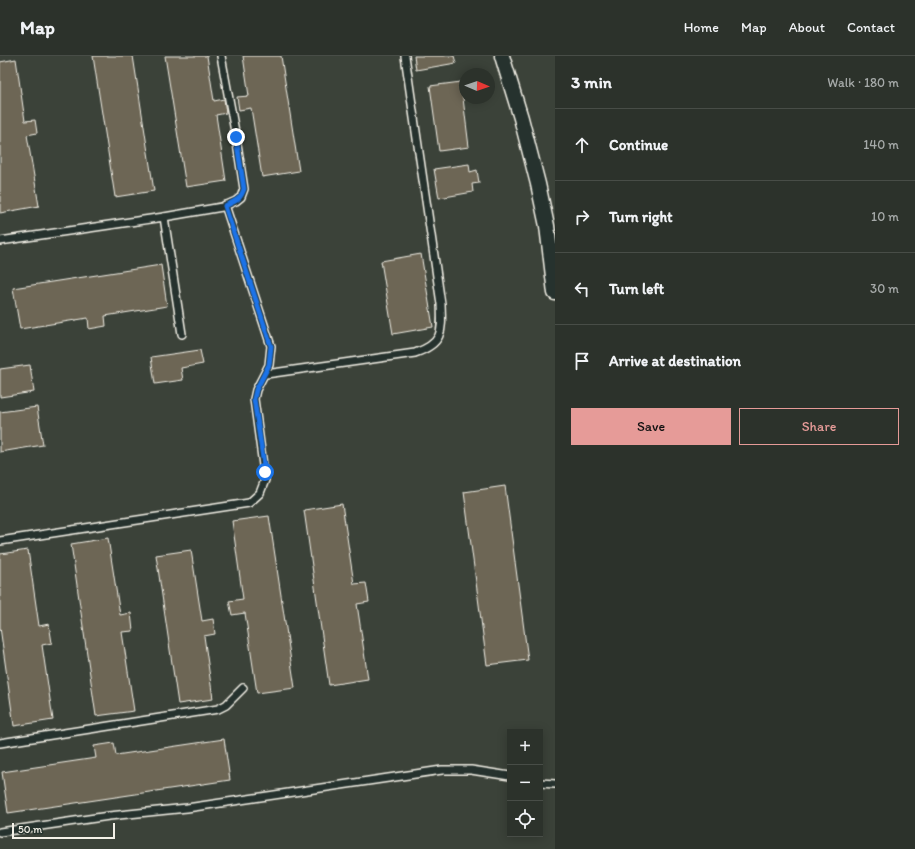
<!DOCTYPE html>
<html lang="en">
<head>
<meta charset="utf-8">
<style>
	:root { --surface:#2c322b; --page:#383e37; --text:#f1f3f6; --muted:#a6aaa9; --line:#484d47; --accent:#e69b98 }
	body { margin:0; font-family:Itim,sans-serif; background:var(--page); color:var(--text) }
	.controls { position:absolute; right:12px; bottom:12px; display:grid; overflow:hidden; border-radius:0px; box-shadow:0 2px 10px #0003 }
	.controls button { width:36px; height:36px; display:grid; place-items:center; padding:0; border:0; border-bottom:1px solid var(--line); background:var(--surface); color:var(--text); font:20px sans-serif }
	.compass { position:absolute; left:459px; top:12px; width:36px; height:36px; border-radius:50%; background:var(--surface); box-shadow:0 2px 10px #0003; rotate:92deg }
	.scale { position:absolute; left:12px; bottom:10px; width:103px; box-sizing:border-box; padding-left:4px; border:2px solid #f4f1e8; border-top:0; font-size:11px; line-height:14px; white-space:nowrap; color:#f4f1e8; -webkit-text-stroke:3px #26332d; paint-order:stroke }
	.stop { position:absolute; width:12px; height:12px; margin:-9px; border:3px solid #1a73e8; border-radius:50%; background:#fff }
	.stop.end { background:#1a73e8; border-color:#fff; box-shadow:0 1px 4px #0008 }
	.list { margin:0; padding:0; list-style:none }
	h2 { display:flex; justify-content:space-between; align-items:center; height:52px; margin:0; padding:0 16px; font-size:17px }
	h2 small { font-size:13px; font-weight:400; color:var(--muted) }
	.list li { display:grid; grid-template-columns:26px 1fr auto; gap:12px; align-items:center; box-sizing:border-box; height:72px; padding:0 16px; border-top:1px solid var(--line) }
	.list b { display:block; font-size:15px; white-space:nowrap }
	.list em { font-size:13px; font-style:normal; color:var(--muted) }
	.actions { display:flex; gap:8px; padding:12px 16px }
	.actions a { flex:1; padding:9px 0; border:1px solid var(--accent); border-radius:0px; text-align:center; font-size:14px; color:var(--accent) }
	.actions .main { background:var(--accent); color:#111 }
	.icon { flex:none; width:22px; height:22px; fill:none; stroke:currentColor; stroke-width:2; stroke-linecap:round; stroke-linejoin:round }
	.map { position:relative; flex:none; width:555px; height:793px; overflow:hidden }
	header { display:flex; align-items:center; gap:24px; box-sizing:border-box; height:56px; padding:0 20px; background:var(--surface); border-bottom:1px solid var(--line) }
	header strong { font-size:19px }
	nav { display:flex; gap:22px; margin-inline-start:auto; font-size:14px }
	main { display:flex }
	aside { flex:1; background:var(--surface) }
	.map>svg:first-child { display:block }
	.building { fill:#6d6655; stroke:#f4f1e8 }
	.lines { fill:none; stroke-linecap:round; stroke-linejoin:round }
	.service-casing { stroke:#f4f1e8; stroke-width:10 }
	.minor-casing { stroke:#f4f1e8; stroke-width:17 }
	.service { stroke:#26332d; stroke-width:7 }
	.minor { stroke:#26332d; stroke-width:14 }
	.route { stroke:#1a73e8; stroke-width:5 }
</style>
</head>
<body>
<header>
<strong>Map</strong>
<nav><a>Home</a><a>Map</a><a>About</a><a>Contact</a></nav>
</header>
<main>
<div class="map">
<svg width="555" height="793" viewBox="0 0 555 793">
	<rect width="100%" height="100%" fill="#3b4239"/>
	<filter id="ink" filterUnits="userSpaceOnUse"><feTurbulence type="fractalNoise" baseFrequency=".025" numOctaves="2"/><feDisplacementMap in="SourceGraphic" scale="8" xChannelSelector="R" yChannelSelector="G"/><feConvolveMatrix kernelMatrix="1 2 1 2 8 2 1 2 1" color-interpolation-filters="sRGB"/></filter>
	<g filter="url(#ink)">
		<g class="building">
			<path d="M93,0h40l21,135 -39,6z"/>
			<path d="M165,0h42l7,45 10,-2 2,14 -10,2 10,66 -40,6z"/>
			<path d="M243,0h38l18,115 -37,6 -11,-69 -12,2 -2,-13 12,-1z"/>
			<path d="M414,0h40l2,7 -40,7z"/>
			<path d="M16,3l9,62 10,-1 2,13 -10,2 12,71 -39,7v-151z"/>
			<path d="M461,26l8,65 -30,4 -9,-65z"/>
			<path d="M469,108l1,8 7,-2 2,13 -7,1 1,8 -34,6 -5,-29z"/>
			<path d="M421,198l12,73 -40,7 -12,-73z"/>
			<path d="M161,209l6,41 -62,10 1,10 -17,3 -1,-11 -68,11 -7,-41z"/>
			<path d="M200,294l3,14 -22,4 2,12 -28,4 -4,-27z"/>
			<path d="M30,309l4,27 -34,5v-28z"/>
			<path d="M37,351l6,38 -43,7v-40z"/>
			<path d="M505,430l23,174 -41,5 -23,-173z"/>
			<path d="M342,448l12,80 12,-1 3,19 -12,2 11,75 -39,6 -25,-175z"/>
			<path d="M269,460l26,172 -38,5 -12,-80 -13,2 -3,-14 14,-2 -11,-78z"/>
			<path d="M108,482l12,77 11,-2 2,18 -11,1 12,79 -38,5 -25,-172z"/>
			<path d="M28,494l11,76 10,-2 3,19 -10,2 11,75 -39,6 -14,-99v-73z"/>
			<path d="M191,494l11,71 11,-2 2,15 -11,2 9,63 -35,5 -22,-149z"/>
			<path d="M224,683l6,41 -222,33 -6,-41 94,-14 -2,-12 20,-3 2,12z"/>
		</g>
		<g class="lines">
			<g class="service-casing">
				<g id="service">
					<path d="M164,161l18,117"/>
					<path d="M0,185l164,-24 58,-10 14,-6 5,-4 3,-8 -8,-52 -15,-81"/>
					<path d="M266,318l149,-21c29,-10 27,-22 26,-49l-36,-248"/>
					<path d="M0,485l249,-38 11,-10 5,-13 -11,-81 2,-9 13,-25 2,-19 -46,-141"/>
					<path d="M0,687l218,-34 8,-4 17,-17"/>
					<path d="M540,727l15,1"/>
					<path d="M0,776l109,-16 78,-8 255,-38h29l39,6"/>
				</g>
			</g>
			<g class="minor-casing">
				<path id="minor" d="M502,0l19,62 17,66 9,42 8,67"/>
			</g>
			<use href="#service" class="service"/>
			<use href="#minor" class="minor"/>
		</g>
	</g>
	<g class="lines" filter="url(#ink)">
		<path class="route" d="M236,81l8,52c-4,11 -8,12 -19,17l46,140 -2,19 -13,25 -2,9 11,73"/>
	</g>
</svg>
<div class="controls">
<button>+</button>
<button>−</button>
<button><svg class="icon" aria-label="locate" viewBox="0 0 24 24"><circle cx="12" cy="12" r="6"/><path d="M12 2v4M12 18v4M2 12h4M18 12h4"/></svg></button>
</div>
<svg class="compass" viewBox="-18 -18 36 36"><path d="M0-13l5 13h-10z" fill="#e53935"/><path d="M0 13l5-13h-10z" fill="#a6aaa9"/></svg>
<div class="scale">50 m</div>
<div class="stop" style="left:265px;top:416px"></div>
<div class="stop end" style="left:236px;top:81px"></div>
</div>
<aside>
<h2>3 min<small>Walk · 180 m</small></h2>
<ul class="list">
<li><svg class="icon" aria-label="ahead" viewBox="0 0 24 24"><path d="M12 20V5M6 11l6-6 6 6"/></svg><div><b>Continue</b></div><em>140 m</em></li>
<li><svg class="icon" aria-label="right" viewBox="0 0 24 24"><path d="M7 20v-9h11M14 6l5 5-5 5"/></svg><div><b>Turn right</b></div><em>10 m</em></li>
<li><svg class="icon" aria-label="left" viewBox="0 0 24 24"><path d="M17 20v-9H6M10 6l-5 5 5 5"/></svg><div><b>Turn left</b></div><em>30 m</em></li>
<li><svg class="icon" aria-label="arrive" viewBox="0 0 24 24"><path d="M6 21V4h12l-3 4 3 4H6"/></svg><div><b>Arrive at destination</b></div></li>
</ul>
<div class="actions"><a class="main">Save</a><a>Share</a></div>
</aside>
</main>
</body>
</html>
